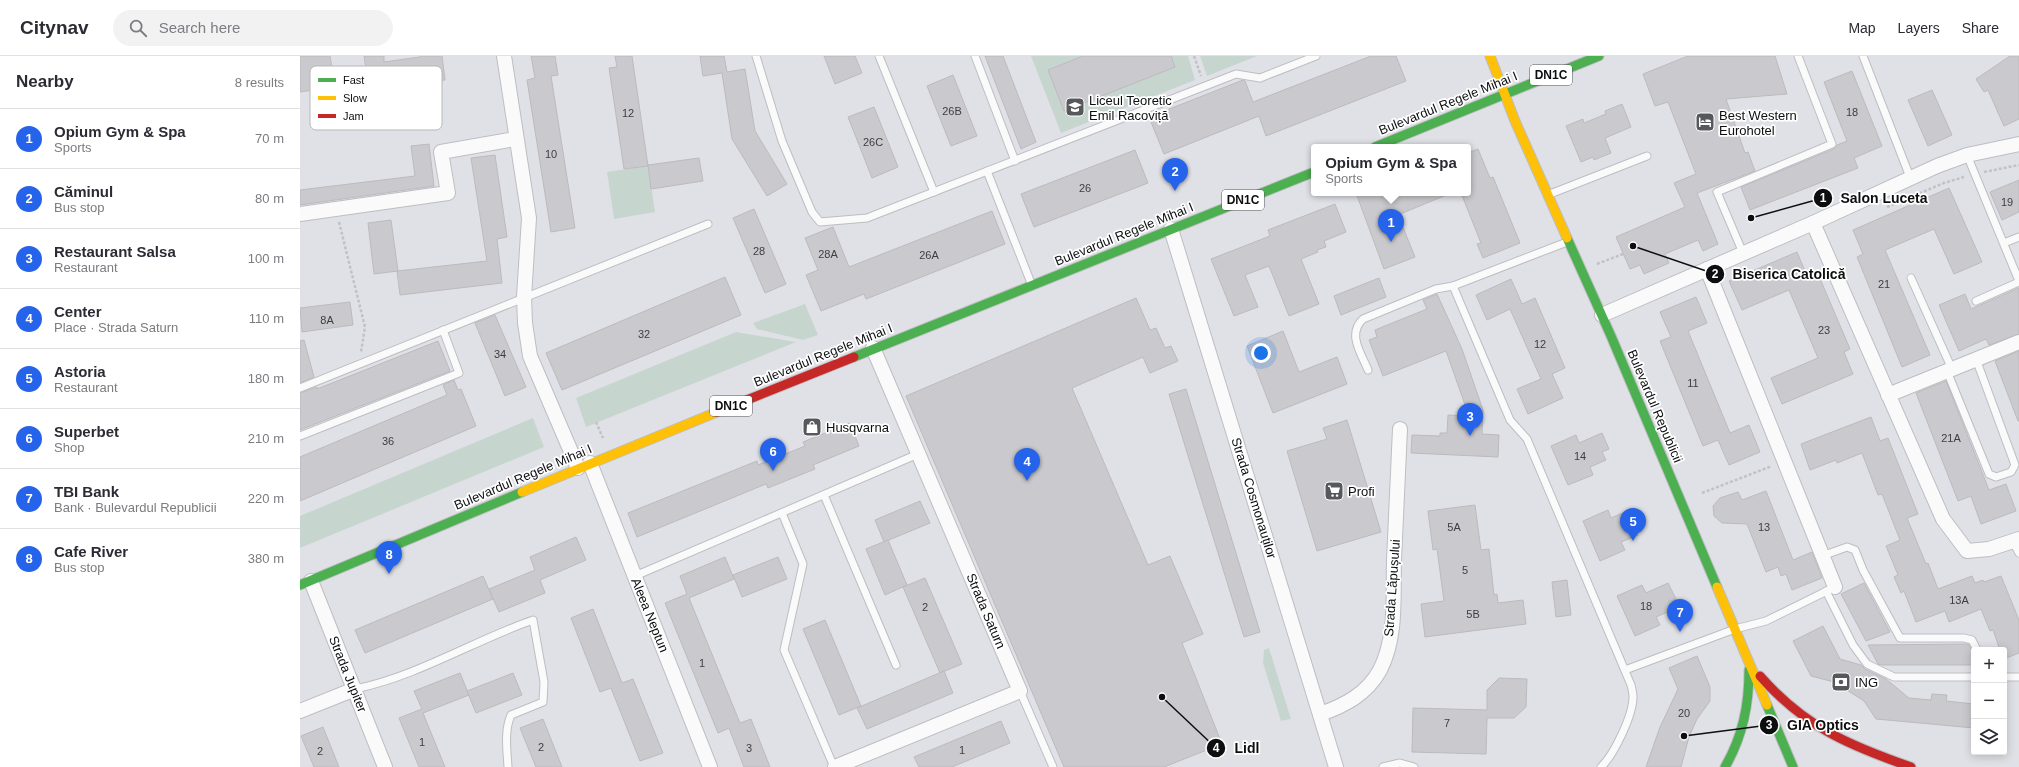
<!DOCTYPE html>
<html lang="en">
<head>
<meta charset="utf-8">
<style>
	:root { --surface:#fff; --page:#f2f2f3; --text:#2b2b33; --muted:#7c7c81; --line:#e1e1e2; --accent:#2563eb }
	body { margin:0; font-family:Arial,sans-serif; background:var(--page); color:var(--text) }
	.controls { position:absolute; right:12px; bottom:12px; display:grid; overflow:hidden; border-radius:4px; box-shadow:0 2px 10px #0003 }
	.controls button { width:36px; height:36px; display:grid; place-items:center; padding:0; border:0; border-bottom:1px solid var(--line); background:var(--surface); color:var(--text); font:20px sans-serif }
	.you { position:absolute; left:961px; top:297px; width:14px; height:14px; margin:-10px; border:3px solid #fff; border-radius:50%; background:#1a73e8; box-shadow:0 0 0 6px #1a73e833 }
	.badge { display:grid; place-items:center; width:26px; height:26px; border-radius:50%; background:var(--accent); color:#fff; font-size:13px; font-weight:700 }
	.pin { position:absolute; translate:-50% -33px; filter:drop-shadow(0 1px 2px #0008) }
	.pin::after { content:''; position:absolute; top:21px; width:14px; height:12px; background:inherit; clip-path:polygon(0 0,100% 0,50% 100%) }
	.popup { position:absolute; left:1011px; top:88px; width:160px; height:52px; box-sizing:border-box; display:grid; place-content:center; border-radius:4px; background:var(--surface); filter:drop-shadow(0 1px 3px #0005); font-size:13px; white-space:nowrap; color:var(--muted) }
	.popup b { font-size:15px; color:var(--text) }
	.popup::after { content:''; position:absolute; left:50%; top:100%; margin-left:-8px; border:8px solid transparent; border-top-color:var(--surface) }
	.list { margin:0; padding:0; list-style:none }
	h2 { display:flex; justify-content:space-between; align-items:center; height:52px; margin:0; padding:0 16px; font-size:17px }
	h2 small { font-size:13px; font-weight:400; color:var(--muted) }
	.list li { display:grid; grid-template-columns:26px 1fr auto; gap:12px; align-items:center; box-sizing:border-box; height:60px; padding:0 16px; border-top:1px solid var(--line) }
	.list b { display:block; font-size:15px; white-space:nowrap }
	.list p { margin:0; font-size:13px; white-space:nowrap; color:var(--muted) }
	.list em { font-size:13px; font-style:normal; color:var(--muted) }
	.icon { flex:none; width:22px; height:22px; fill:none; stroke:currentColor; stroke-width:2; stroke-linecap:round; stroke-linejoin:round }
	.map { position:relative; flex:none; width:1719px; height:711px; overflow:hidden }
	header { display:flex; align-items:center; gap:24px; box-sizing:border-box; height:56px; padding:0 20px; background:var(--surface); border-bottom:1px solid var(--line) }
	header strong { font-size:19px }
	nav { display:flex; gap:22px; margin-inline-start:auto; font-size:14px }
	.search { width:280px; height:36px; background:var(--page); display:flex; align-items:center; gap:10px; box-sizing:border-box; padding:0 14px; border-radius:22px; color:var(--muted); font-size:15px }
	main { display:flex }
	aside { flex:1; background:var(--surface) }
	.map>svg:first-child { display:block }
	.green { fill:#c6d6cf }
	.building { fill:#cac9cd; stroke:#bcbabe }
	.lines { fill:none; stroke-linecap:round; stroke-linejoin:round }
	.lane-casing { stroke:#bdbec2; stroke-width:9 }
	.street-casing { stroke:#bdbec2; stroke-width:16 }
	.fast-casing { stroke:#bdbec2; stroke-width:11 }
	.slow-casing { stroke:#bdbec2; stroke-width:11 }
	.jam-casing { stroke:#bdbec2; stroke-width:11 }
	.path { stroke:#c1c2c4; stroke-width:2.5; stroke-dasharray:3 2; stroke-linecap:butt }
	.lane { stroke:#fafafb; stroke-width:7 }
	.street { stroke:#fafafb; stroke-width:14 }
	.fast { stroke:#4caf50; stroke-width:9 }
	.slow { stroke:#ffc107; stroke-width:9 }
	.jam { stroke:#c62828; stroke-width:9 }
	.labels { text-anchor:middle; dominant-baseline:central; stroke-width:3.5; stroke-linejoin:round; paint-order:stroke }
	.number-label { font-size:11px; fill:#3d3e40 }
	.shield { fill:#fff; stroke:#565658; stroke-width:1 }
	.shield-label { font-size:12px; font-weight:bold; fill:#0d0e10 }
	.poi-label { font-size:13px; fill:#0d0e10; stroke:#fff; text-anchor:start }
	.street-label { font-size:13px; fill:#0d0e10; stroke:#fff }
	.key { fill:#fff; stroke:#b6b7b7; stroke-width:1 }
	.key-label { font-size:11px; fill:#0d0e10 }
	.leader { fill:none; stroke:#0d0e10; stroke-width:1.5 }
	.callout-dot { fill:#0d0e10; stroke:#fff; stroke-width:1.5 }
	.mark-label { font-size:12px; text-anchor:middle; font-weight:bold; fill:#fff }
	.callout-label { font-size:14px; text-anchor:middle; font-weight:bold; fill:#0d0e10; stroke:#fff; stroke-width:3.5; stroke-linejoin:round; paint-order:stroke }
</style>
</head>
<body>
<header>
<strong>Citynav</strong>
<div class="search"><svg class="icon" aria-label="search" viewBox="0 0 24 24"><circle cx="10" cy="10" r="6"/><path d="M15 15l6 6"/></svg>Search here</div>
<nav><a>Map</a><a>Layers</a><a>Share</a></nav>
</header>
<main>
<aside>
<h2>Nearby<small>8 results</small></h2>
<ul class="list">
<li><span class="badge">1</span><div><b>Opium Gym &amp; Spa</b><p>Sports</p></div><em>70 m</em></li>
<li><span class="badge">2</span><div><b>Căminul</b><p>Bus stop</p></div><em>80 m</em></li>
<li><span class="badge">3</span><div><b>Restaurant Salsa</b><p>Restaurant</p></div><em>100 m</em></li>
<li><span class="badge">4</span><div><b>Center</b><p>Place · Strada Saturn</p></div><em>110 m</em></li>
<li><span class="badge">5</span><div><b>Astoria</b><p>Restaurant</p></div><em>180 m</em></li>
<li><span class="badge">6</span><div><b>Superbet</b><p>Shop</p></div><em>210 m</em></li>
<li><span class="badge">7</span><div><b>TBI Bank</b><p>Bank · Bulevardul Republicii</p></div><em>220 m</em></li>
<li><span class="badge">8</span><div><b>Cafe River</b><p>Bus stop</p></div><em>380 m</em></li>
</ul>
</aside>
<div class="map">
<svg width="1719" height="711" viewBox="0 0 1719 711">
	<rect width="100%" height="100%" fill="#e0e1e6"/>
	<g class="green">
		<path d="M731,0h157l7,24 -134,53z"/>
		<path d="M900,0h57l-50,20z"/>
		<path d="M348,110l7,46 -41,7 -7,-47z"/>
		<path d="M505,248l13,31 -15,5 -46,-11 -4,-6z"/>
		<path d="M436,276l60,10 -210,85 -10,-29z"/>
		<path d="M233,362l11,29 -244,101v-32z"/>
		<path d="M969,592l22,71 -10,2 -18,-58 1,-13z"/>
	</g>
	<g class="building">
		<path d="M0,0h30l5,31 -35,5z"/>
		<path d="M64,0h20v6l36,-5v-1h22l3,24 -62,7 2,11 -23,3 -4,-31 8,-1z"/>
		<path d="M231,0h24l3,19 -7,1 24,152 -24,4 -24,-152 8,-2z"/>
		<path d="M315,0h17l16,110 -24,3 -15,-101 8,-1z"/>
		<path d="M400,0h24l3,16 18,-3 10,62 32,53 -20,12 -35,-57 -10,-66 -19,3z"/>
		<path d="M524,0h31l7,17 -27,11z"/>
		<path d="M685,0h18l33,86 -15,7z"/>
		<path d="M783,0h88l4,11 -111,44 -16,-41z"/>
		<path d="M1071,0h25l10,25 -140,55 -7,-20 -95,38 -15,-37 94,-37 2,1 8,21z"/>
		<path d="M1388,0h87l12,38 -61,5 19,54 3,-1 7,19 -58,22 21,51 -15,7 -5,-11 -33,14 4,9 -25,11 -4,-9 -10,4 -14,-32 69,-30 -11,-24 22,-9 -28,-72 -13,4 -12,-32z"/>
		<path d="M1710,0h9v63l-15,7 -16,-36 -4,2 -8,-13z"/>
		<path d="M1552,15l30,75 -28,12 4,10 -108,42 -9,-23 93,-38 3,-4 10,-4 -23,-59z"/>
		<path d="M653,19l24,61 -26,10 -24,-60z"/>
		<path d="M1632,34l20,45 -24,11 -20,-46z"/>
		<path d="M1322,48l9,23 -26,11 6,15 -17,7 -1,-3 -12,5 -15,-36 17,-7 1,4 22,-9 -1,-3z"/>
		<path d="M574,51l24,60 -26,11 -24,-61z"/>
		<path d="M129,88l5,42 -134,19v-15l115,-14 -4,-30z"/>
		<path d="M1178,93l12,29 3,-1 27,66 -37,15 -6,-14 4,-1 -20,-50h7v-40z"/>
		<path d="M835,94l13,33 -114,44 -13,-33z"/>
		<path d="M195,99l12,82 -10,2 5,44 -102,12 -3,-24 90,-10 -16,-103z"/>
		<path d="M399,102l4,23 -52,8 -3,-24z"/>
		<path d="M1719,124v32l-17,8 -12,-28z"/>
		<path d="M1649,132l33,74 -28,12 -20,-45 -49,21 45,105 -28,12 -45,-110 6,-3 -10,-24z"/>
		<path d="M1056,137h95l-53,22 17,42 -31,12z"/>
		<path d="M1035,148l11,28 -22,9 2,6 -9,3 1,2 -17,7 18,45 -30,12 -20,-50 -24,9 13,32 -24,9 -23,-57 59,-23 -2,-6z"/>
		<path d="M454,153l32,75 -21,9 -32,-75z"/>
		<path d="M692,155l13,33 -139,55 -2,-5 -43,17 -15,-36 12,-5 -13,-32 28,-11 16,40z"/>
		<path d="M91,164l7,51 -24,3 -6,-51z"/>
		<path d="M1497,196l11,26 10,-4 32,75 -6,3 9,22 -71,30 -11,-26 47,-20 -29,-68 -47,20 -13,-29z"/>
		<path d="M425,221l16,38 -179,75 -16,-37z"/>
		<path d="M1079,222l7,19 -45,18 -7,-19z"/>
		<path d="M1211,223l11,25 13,-6 30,70 -13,6 11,24 -35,16 -11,-25 24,-10 -31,-70 -23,11 -11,-25z"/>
		<path d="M1719,232v46l-30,11 -3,-6 -27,12 -20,-46 26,-11 6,15z"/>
		<path d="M1137,238l25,55 21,61 -1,24 17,1 -1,22 -87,-4 1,-18 28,1v-3h7l1,-18 21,1 -23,-65 -63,25 -14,-36 8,-3 -2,-7 52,-21 -4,-9z"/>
		<path d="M1396,241l11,26 -19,8 42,102 19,-8 11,27 -31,13 -11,-25 -15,6 -43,-105 11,-4 -11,-25z"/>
		<path d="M836,242l14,32 6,-2 9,20 6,-2 7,15 -28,12 -7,-16 -71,31 76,177 22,-9 33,78 -21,9 40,101 -58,23h-100l-158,-371z"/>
		<path d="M50,246l3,23 -51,7 -2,-24z"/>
		<path d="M195,259l31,72 -21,9 -30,-73z"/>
		<path d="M983,275l16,41 38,-15 10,27 -74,29 -26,-67z"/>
		<path d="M4,284l10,37 -14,6v-42z"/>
		<path d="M138,285l12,30 -150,59v-37l17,-6v2z"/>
		<path d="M1719,295v70h-1l-23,-60z"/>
		<path d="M154,324l4,10 3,-1 15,37 -176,75v-44l147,-62 -4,-10z"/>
		<path d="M1646,325l43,109 17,-6 10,27 -35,13 -10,-28 -13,5 -42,-108z"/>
		<path d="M886,333l74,243 -16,5 -75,-243z"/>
		<path d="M1571,361l9,24 8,-3 30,76 -11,4 19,46 2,-1 10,26 34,-13 3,7 8,-3 1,2 17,-6 18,44v33l-15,6v-9h-4l-7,-20 -3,1 -9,-22 -32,13 -4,-11 -29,11 -12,-31 -3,2 -7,-16 4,-2 -12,-29 14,-6 -18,-46 -4,1 -16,-42 -25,10 -1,-3 -26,10 -9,-26z"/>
		<path d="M1047,364l34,112 -64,19 -30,-100 40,-12 -4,-11z"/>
		<path d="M550,367l9,23 -46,19 2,4 -47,19 -2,-4 -129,53 -9,-24 129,-52 1,4 47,-19 -2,-4z"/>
		<path d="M1302,377l7,16 -7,3 4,8 -16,7 3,8 -25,10 -17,-39 25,-11 3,8z"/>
		<path d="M1466,435l27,69 19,-8 10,26 -30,12 -6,-16 -5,2 -3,-9 -12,5 -19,-48 -25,-1 -8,-7 -1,-10 7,-8 18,-6 4,8z"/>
		<path d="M620,445l10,22 -46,19 -9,-22z"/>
		<path d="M1175,449l6,45 8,-1 5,46 3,-1 1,9 25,-3 3,24 -101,13 -4,-33 23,-3 -7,-52 -4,1 -5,-39z"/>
		<path d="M1334,452l7,16 -7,3 4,8 -17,7 4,8 -25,11 -17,-40 25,-11 3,8z"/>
		<path d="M276,481l10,23 -46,20 5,13 -46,19 -10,-23 46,-19 -5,-13z"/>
		<path d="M588,484l19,45 -22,10 -19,-46z"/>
		<path d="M425,501l9,22 -45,19 51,125 11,-4 19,48h-26l-15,-39 -11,5 -53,-130 22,-9 -7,-18z"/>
		<path d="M478,501l9,22 -45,18 -9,-22z"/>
		<path d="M183,520l10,23 -128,54 -10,-23z"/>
		<path d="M625,522l37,86 -22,9 -37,-86z"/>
		<path d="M1267,524l4,35 -15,2 -4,-35z"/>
		<path d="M1368,527l8,16 -7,3 3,8 -16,7 4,8 -25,11 -18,-40 25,-11 4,8z"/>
		<path d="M1564,527l26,49 -24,9 -25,-47z"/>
		<path d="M293,553l29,74 11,-4 30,74 -23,8 -29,-73 -11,4 -29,-74z"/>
		<path d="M525,564l36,86 -22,9 -36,-86z"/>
		<path d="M1523,570l17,33 21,6 4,4 21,10 23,19 22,2 1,-6 15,1 -1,6 28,3v24l-98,-9 -12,-18 -30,-19 -23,-6 -18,-35z"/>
		<path d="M1668,588l6,10v11h-92l-4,-1 -10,-19z"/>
		<path d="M1397,600l13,31v14l-13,18 -8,18 -8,30h-35l14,-40 18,-38 -9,-21z"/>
		<path d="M644,615l9,22 -86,36 -10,-21z"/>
		<path d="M160,617l9,22 -46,18 22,54h-26l-20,-49 23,-9 -8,-18z"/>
		<path d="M213,617l9,22 -46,18 -9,-22z"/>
		<path d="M1199,622l28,1 -1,28 -12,11h-27l-1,36 -74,-2 1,-44 74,2v-20z"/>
		<path d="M243,663l19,48h-26l-16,-39z"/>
		<path d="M701,665l9,22 -58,24h-33l-5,-10z"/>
		<path d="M23,671l16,40h-25l-13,-31z"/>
	</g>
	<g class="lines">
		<g class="lane-casing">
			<g id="lane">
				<path d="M456,0l26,85 30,71 8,10 47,-4 369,-144 24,4 56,-22"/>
				<path d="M579,0l55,136"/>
				<path d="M675,0l40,105"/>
				<path d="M1563,0l47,121"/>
				<path d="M1667,99l52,126"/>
				<path d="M687,115l44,112"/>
				<path d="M1250,138l97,-38"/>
				<path d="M1704,187l15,-6"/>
				<path d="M1443,197l-26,-61 115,-48 -34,-88"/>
				<path d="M1611,222l41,91"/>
				<path d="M1153,230l57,134 17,19 104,246c1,4 2,8 2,12 0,18 -19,58 -32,70"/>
				<path d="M1676,245l43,-19"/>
				<path d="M1068,314c-7,-17 -21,-36 -5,-51l73,-30 17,-3 114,-44"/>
				<path d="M1647,315l42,103 7,3 15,-5 4,-7 -39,-106"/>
				<path d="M0,332l408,-164"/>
				<path d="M0,380l159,-63 -16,-43"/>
				<path d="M524,439l72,170"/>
				<path d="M482,457l21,51 -19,86 50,117"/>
				<path d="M1713,486l6,11"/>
				<path d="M1522,500l25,-9 8,3 8,20 37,68h64l8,2 5,10"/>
				<path d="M335,520l283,-122"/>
				<path d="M1526,535l27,54 14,19 27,13h80"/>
				<path d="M1325,614l110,-41 31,-8 69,-34"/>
				<path d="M1704,621h15"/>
				<path d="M55,633c63,-13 118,-48 178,-69l11,62 -1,20 -32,13c-7,16 -4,35 -3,52"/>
				<path d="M720,635l33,76"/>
				<path d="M1083,711l17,-4 14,4"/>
			</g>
		</g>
		<g class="street-casing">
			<g id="street">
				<path d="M204,0l25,162 -5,79 1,26 5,33 48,112"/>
				<path d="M0,158l148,-21 -7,-41 74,-13"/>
				<path d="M1513,167l130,296 24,32 22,-2 30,-10"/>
				<path d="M871,173l165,538"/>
				<path d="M1407,213l128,318"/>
				<path d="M1302,259l211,-92 124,-57 30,-11 52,-11"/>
				<path d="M1588,339l131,-53"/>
				<path d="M290,407l120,304"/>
				<path d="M11,525l74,186"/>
				<path d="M0,655l55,-22"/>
				<path d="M1020,658c24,-8 47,-20 60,-44 17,-33 13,-74 14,-110 2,-44 4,-87 6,-131"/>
				<path d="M535,711l185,-76 -147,-343"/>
			</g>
		</g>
		<g class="fast-casing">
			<g id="fast">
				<path d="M1075,91l224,-91"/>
				<path d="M1267,182l44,98 106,251"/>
				<path d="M554,301l460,-185"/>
				<path d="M0,529l222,-93"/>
				<path d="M1467,649l26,62"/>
				<path d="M1425,711c18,-31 24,-62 24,-97"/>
			</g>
		</g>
		<g class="slow-casing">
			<g id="slow">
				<path d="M1190,0l25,65 52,117"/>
				<path d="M222,436l195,-80"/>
				<path d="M1417,531l50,118"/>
			</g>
		</g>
		<g class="jam-casing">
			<g id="jam">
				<path d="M417,356l137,-55"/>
				<path d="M1460,620c45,51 88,69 151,91"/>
			</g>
		</g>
		<g class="path">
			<path d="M894,0l7,20"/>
			<path d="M1684,116l35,-7"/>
			<path d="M1587,151l57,-24 20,-6"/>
			<path d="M39,166l26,105 -4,25"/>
			<path d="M1297,208l26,-10"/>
			<path d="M296,366l7,16"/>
			<path d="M1402,437l70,-27"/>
		</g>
		<use href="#lane" class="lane"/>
		<use href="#street" class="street"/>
		<use href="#fast" class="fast"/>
		<use href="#slow" class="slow"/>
		<use href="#jam" class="jam"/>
	</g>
	<defs>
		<g id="school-square" transform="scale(1)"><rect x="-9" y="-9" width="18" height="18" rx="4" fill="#57585b" stroke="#fff"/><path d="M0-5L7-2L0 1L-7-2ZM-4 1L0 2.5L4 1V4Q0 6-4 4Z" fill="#fff"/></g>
		<g id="hotel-square" transform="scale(1)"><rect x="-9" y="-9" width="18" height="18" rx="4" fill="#57585b" stroke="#fff"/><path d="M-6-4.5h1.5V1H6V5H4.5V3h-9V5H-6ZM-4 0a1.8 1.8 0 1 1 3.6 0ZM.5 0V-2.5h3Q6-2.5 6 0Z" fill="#fff"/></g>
		<g id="shop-square" transform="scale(1)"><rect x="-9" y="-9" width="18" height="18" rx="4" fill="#57585b" stroke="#fff"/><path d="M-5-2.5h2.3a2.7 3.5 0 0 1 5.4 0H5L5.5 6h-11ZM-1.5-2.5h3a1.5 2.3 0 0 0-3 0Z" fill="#fff"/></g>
		<g id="supermarket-square" transform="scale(1)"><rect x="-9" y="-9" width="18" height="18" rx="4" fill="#57585b" stroke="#fff"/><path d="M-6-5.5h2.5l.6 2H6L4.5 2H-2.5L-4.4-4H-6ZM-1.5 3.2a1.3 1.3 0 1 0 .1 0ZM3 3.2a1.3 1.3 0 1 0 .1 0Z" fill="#fff"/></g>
		<g id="bank-square" transform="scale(1)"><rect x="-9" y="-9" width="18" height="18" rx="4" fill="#57585b" stroke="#fff"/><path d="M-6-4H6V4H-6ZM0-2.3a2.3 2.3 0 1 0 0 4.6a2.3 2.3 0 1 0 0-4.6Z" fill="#fff"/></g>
	</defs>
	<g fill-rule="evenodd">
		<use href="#school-square" x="775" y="51"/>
		<use href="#hotel-square" x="1405" y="66"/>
		<use href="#shop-square" x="512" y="371"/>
		<use href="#supermarket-square" x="1034" y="435"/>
		<use href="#bank-square" x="1541" y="626"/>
	</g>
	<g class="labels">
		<g class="number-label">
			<text x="652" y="55">26B</text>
			<text x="1552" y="56">18</text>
			<text x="328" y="57">12</text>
			<text x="573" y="86">26C</text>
			<text x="251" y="98">10</text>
			<text x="785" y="132">26</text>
			<text x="1707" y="146">19</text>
			<text x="459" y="195">28</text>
			<text x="528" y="198">28A</text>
			<text x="629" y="199">26A</text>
			<text x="1584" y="228">21</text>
			<text x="27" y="264">8A</text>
			<text x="1524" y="274">23</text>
			<text x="344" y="278">32</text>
			<text x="1240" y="288">12</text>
			<text x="200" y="298">34</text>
			<text x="1393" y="327">11</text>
			<text x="1651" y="382">21A</text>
			<text x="88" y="385">36</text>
			<text x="1280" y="400">14</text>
			<text x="1154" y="471">5A</text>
			<text x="1464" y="471">13</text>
			<text x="1165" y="514">5</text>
			<text x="1659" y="544">13A</text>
			<text x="1346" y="550">18</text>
			<text x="625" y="551">2</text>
			<text x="1173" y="558">5B</text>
			<text x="402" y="607">1</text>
			<text x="1384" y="657">20</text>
			<text x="1147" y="667">7</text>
			<text x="122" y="686">1</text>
			<text x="241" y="691">2</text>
			<text x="449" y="692">3</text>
			<text x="662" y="694">1</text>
			<text x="20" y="695">2</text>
		</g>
		<g class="shield">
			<rect x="1230" y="9" width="42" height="20" rx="3"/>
			<rect x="922" y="134" width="42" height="20" rx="3"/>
			<rect x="410" y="340" width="42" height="20" rx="3"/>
		</g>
		<g class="shield-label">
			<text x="1251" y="19">DN1C</text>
			<text x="943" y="144">DN1C</text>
			<text x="431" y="350">DN1C</text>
		</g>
		<g class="poi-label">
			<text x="789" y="44">Liceul Teoretic<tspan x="789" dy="15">Emil Racoviță</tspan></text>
			<text x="1419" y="59">Best Western<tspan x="1419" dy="15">Eurohotel</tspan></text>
			<text x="526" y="371">Husqvarna</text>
			<text x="1048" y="435">Profi</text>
			<text x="1555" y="626">ING</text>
		</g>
		<g class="street-label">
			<text transform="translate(1148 47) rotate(-22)">Bulevardul Regele Mihai I</text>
			<text transform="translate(824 178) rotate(-22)">Bulevardul Regele Mihai I</text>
			<text transform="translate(523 299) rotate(-22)">Bulevardul Regele Mihai I</text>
			<text transform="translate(1355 350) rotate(67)">Bulevardul Republicii</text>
			<text transform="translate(223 421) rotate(-23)">Bulevardul Regele Mihai I</text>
			<text transform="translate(954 442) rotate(73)">Strada Cosmonauților</text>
			<text transform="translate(1092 532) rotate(-86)">Strada Lăpușului</text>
			<text transform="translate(686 555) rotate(67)">Strada Saturn</text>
			<text transform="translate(350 559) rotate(68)">Aleea Neptun</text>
			<text transform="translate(48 618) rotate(68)">Strada Jupiter</text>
		</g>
	</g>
	<rect x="10" y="10" width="132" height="64" rx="6" class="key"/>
	<rect x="18" y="22" width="18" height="4" fill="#4caf50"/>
	<rect x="18" y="40" width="18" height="4" fill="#ffc107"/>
	<rect x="18" y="58" width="18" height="4" fill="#c62828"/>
	<g class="key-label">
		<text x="43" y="28">Fast</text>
		<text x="43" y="46">Slow</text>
		<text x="43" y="64">Jam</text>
	</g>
	<path class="leader" d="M1451 162L1523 142M1333 190L1415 218M1384 680L1469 669M862 641L916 692"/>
	<g class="callout-dot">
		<circle cx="1451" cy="162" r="4"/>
		<circle cx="1333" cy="190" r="4"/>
		<circle cx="1384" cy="680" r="4"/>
		<circle cx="862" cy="641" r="4"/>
		<circle cx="1523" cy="142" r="10"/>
		<circle cx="1415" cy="218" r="10"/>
		<circle cx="1469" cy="669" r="10"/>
		<circle cx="916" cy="692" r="10"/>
	</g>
	<g class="mark-label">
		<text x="1523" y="146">1</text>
		<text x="1415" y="222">2</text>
		<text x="1469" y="673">3</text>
		<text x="916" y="696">4</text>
	</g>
	<g class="callout-label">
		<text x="1584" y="147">Salon Luceta</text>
		<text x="1489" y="223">Biserica Catolică</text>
		<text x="1523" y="674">GIA Optics</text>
		<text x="947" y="697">Lidl</text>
	</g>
</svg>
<div class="controls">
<button>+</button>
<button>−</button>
<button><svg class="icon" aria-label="layers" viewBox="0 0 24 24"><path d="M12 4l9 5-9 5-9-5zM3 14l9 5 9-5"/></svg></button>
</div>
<div class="you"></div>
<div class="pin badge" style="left:1091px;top:186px">1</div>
<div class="popup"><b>Opium Gym &amp; Spa</b>Sports</div>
<div class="pin badge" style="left:875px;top:135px">2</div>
<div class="pin badge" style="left:1170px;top:380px">3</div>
<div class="pin badge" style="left:727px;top:425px">4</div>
<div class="pin badge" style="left:1333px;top:485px">5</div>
<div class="pin badge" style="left:473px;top:415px">6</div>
<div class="pin badge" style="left:1380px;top:576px">7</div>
<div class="pin badge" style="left:89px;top:518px">8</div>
</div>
</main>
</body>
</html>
